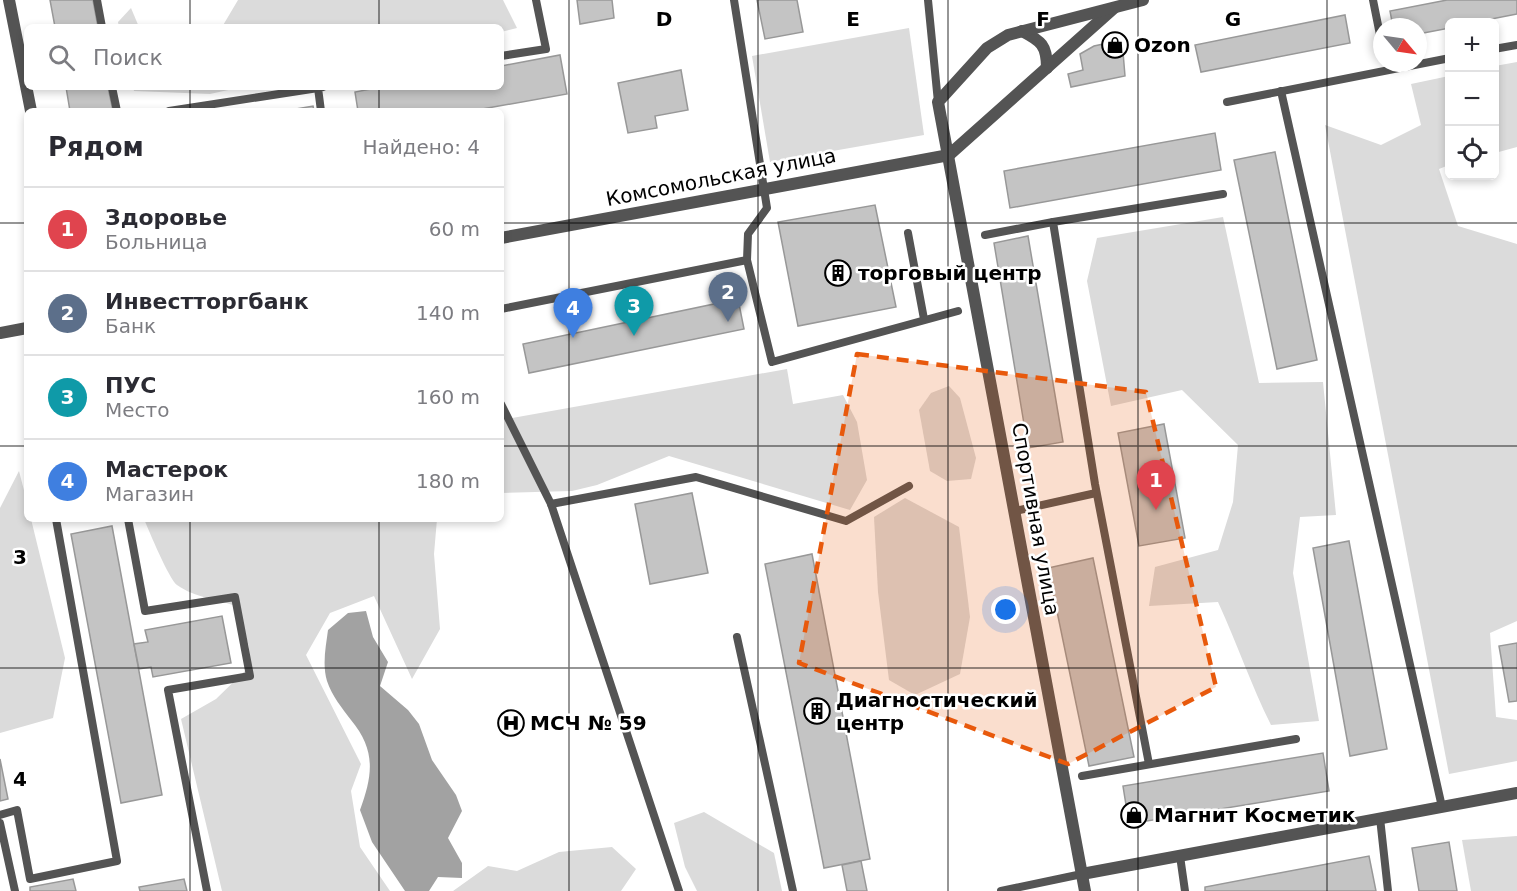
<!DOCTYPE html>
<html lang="ru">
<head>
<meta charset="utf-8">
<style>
	:root { --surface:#fff; --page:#f2f2f3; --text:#2b2b33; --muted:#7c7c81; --line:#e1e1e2; --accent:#000 }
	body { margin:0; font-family:"DejaVu Sans",sans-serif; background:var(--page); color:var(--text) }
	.controls { position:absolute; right:18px; top:18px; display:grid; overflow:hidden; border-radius:9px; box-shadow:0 3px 9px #0003 }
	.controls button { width:54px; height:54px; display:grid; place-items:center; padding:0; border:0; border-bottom:2px solid var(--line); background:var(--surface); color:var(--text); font:30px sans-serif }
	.compass { position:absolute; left:1373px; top:18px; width:54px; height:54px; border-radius:50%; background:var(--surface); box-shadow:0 3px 9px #0003; rotate:119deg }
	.you { position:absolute; left:1006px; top:610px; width:21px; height:21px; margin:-15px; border:4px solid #fff; border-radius:50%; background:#1a73e8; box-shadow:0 0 0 9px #1a73e833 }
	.badge { display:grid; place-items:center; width:39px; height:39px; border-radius:50%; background:var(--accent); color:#fff; font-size:20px; font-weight:700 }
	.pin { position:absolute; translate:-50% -50px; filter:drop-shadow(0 2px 3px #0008) }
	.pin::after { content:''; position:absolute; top:32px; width:21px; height:18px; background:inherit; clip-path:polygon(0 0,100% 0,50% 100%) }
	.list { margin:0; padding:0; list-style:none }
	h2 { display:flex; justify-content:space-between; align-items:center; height:78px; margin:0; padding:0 24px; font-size:26px }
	h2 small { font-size:20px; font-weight:400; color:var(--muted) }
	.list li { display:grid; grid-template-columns:39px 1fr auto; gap:18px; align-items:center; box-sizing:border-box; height:84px; padding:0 24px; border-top:2px solid var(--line) }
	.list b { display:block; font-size:22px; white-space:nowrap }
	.list p { margin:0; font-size:20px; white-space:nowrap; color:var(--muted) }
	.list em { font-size:20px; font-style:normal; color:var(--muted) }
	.icon { flex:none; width:33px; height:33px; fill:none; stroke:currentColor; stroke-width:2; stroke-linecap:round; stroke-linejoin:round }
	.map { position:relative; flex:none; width:1517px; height:891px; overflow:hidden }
	.search { position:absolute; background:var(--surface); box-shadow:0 3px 9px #0003; left:24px; top:24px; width:480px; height:66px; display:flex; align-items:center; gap:15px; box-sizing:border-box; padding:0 21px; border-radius:9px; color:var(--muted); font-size:22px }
	.panel { position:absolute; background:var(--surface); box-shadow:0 3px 9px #0003; left:24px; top:108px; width:480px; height:414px; border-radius:9px }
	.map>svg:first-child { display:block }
	.green { fill:#dbdbdb }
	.water { fill:#a2a2a2 }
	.building { fill:#c4c4c4; stroke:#989898; stroke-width:1.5 }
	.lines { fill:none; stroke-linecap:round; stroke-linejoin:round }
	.service { stroke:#545454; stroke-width:8 }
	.minor { stroke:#545454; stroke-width:12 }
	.tertiary { stroke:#545454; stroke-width:12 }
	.marked { fill:#e8590c; fill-opacity:0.2; stroke:#e8590c; stroke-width:4.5; stroke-dasharray:12 8; stroke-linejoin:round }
	.grid { fill:none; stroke:#000; stroke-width:1.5; stroke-opacity:0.55 }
	.labels { text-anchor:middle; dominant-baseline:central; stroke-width:5; stroke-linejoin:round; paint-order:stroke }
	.poi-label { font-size:20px; font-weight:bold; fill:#000; stroke:#fff; text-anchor:start }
	.street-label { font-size:20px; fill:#000; stroke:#fff }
	.grid-label { font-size:20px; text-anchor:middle; font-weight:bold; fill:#000; stroke:#fff; stroke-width:5; stroke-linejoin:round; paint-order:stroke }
</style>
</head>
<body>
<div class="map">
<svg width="1517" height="891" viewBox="0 0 1517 891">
	<rect width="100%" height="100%" fill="#fff"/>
	<g class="green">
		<path d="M238,0h265l14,28 -16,4v-5h-279z"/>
		<path d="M131,8l8,19h-20l-1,-5z"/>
		<path d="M909,28l15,107 -154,27 -18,-106z"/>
		<path d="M1517,62v85l-22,6v-87z"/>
		<path d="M1449,76v89l-10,4 19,57 59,18v377l-27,12 6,84 21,3v41l-68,13 -124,-649 56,20 40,-20 -10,-41z"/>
		<path d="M133,87h109l-32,7 -76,-3z"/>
		<path d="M1223,217l36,166 64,-1 13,133 -36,2 -7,56 26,148 -48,4c-20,-40 -34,-82 -53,-123l-69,4 6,-39 63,-17 15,-48 5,-57 -56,-55 -71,16 -24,-125 10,-43z"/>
		<path d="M787,369l6,35 50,-9 14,27 10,58 -17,30 -181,-54 -72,29 -25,6 -71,2v-73z"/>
		<path d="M949,386l11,12 16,60 -5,21 -24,2 -17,-10 -11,-61 12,-17z"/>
		<path d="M19,471l8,31v17h4l34,139 -12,60 -53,15v-225z"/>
		<path d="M905,498l54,29 11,90 -10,57 -45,21 -26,-15 -11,-88 -4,-75z"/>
		<path d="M144,519h293l-3,35 6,75 -28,50 -38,-83 -44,17 -24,42 55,109 -10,27 9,56 30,44h-168l-41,-172 35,-20 34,-33 -1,-19 -11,-40c-20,-8 -43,-9 -61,-22 -8,-6 -28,-54 -33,-66z"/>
		<path d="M704,812l70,41 8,38h-85l-12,-24 -11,-44z"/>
		<path d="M1517,836v55h-46l-9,-51z"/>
		<path d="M612,847l24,22 -15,22h-168l35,-25 29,5 42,-19z"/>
	</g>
	<path class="water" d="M366,611l7,26 15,25 -8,24 28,24 11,14 13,36 24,35 6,16 -14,27 14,25v15l-24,-1 -9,14h-24l-33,-49 -12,-32c13,-35 16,-60 -9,-90 -9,-12 -19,-24 -24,-39 -5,-17 -1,-35 1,-51l20,-17z"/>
	<g class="building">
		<path d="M50,0h43l5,27h-43z"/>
		<path d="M577,0h35l2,18 -34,6z"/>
		<path d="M757,0h40l6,32 -38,7z"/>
		<path d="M1447,0h70v14l-41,8h-26v6l-32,6v-7h-25l-3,-16z"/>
		<path d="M1345,15l5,28 -149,29 -6,-27z"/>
		<path d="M1122,40l3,36 -54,11 -3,-13 15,-4 -3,-16 14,-8z"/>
		<path d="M560,55l7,39 -96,17h-113l-3,-19 26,-5h120v-21z"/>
		<path d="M681,70l7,40 -33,6 2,12 -29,5 -10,-50z"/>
		<path d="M66,87h42l5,24h-43z"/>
		<path d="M313,106l1,5h-30z"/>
		<path d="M1215,133l6,37 -211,38 -6,-37z"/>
		<path d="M1275,152l42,208 -40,9 -43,-209z"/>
		<path d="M875,205l21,102 -98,19 -20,-104z"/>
		<path d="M1028,236l35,206 -35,6 -34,-205z"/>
		<path d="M738,299l6,30 -215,44 -6,-29z"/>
		<path d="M1164,424l21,114 -46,8 -21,-113z"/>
		<path d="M692,493l16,80 -58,11 -15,-80z"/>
		<path d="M112,526l50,269 -41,8 -50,-269z"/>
		<path d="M1349,541l38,208 -37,7 -37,-208z"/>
		<path d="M812,554l58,305 -46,9 -59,-304z"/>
		<path d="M1093,558l41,199 -45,9 -41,-198z"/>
		<path d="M222,616l9,47 -78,14 -2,-10 -12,2 -5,-25 14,-2 -3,-12z"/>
		<path d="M1517,643v58l-8,1 -10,-56z"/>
		<path d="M1323,753l6,38 -200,33 -6,-38z"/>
		<path d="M0,759l8,40 -8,2z"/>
		<path d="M1449,842l8,49h-38l-7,-43z"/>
		<path d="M1369,856l7,35h-171v-4z"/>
		<path d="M861,861l6,30h-20l-5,-26z"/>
		<path d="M73,879l3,12h-46v-4z"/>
		<path d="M184,879l3,12h-47l-1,-4z"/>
	</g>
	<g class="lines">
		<g class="service">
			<path d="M97,0l5,27"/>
			<path d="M928,0l10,102"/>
			<path d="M1373,0l9,45"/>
			<path d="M1494,49l23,-4"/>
			<path d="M501,56l45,-7 -10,-49"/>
			<path d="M112,87l5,24"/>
			<path d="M1281,91l161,716"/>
			<path d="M1227,102l223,-44"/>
			<path d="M169,111l149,-23"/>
			<path d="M321,111l-3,-23 5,-1"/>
			<path d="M908,233l16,86"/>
			<path d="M985,235l68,-13"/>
			<path d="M747,260l25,102 186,-51"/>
			<path d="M501,309l246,-49 1,-26 19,-26 -33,-208"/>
			<path d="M501,404l50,100 128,387"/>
			<path d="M551,504l145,-27 150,44 63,-35"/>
			<path d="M1015,511l81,-18"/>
			<path d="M128,519l17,92 90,-14 15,79 -82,14 39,201"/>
			<path d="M737,637l56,254"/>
			<path d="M1149,764l-54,-280 -42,-262 170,-28"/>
			<path d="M1082,776l214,-37"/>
			<path d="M0,815l17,-5 13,69 87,-18 -61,-342"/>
			<path d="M1380,818l8,73"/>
			<path d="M0,823l15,68"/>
			<path d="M1180,856l5,35"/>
			<path d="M1001,891l81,-17"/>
		</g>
		<g class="minor">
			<path d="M9,0l22,111"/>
			<path d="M501,238l448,-83"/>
			<path d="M0,333l27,-5"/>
			<path d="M1082,874l435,-81"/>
		</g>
		<g class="tertiary">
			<path d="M1022,31c19,10 25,14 25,37"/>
			<path d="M949,155l165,-147"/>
			<path d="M1085,891l-147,-789 49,-54 21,-13 135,-35"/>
		</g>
	</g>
	<path class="marked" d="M857,354l289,38 70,295 -148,77 -269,-101z"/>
	<path class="grid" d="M190,0v27M379,0v27M569,0v891M758,0v891M948,0v891M1138,0v891M1327,0v891M190,87v24M379,87v24M0,223h27M501,223h1016M0,446h27M501,446h1016M190,519v372M379,519v372M0,668h1517"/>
	<defs>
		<g id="shop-ring" transform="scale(1.35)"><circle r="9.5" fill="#fff" stroke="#000" stroke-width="1.5"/><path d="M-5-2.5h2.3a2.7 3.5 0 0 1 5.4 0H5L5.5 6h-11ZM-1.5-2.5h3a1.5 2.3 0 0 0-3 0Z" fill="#000"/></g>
		<g id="building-ring" transform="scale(1.35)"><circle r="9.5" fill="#fff" stroke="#000" stroke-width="1.5"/><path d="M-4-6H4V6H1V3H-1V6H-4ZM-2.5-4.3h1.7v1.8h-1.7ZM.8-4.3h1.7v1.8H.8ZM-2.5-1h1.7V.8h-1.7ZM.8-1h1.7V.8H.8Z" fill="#000"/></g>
		<g id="hospital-ring" transform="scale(1.35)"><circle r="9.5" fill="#fff" stroke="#000" stroke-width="1.5"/><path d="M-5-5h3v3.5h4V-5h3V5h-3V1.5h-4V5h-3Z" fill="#000"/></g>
	</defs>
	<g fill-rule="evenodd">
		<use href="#shop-ring" x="1115" y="45"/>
		<use href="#building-ring" x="838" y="273"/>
		<use href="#building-ring" x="817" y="711"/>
		<use href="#hospital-ring" x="511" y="723"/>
		<use href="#shop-ring" x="1134" y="815"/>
	</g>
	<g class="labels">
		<g class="poi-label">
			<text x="1134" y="45">Ozon</text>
			<text x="858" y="273">торговый центр</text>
			<text x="836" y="700">Диагностический<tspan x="836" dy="23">центр</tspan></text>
			<text x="530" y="723">МСЧ № 59</text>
			<text x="1154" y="815">Магнит Косметик</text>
		</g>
		<g class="street-label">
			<text transform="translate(721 177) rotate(-11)">Комсомольская улица</text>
			<text transform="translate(1036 519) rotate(80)">Спортивная улица</text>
		</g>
	</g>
	<g class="grid-label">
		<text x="664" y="26">D</text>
		<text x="853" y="26">E</text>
		<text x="1043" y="26">F</text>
		<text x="1233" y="26">G</text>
		<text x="20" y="564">3</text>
		<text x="20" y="786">4</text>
	</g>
</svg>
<div class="controls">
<button>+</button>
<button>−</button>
<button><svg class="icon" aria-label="locate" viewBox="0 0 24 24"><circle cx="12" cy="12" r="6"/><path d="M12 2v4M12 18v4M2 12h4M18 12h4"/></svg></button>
</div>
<svg class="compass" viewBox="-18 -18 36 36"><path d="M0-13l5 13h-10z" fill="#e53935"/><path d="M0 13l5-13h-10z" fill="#7c7c81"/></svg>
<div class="you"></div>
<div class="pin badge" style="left:1156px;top:510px;background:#e0444e">1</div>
<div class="pin badge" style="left:728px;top:322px;background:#5c6f8a">2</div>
<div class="pin badge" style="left:634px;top:336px;background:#0f9aa8">3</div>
<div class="pin badge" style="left:573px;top:338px;background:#3f7fe0">4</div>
<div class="search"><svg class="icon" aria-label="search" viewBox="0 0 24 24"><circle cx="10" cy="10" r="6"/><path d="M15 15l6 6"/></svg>Поиск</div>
<section class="panel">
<h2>Рядом<small>Найдено: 4</small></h2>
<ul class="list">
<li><span class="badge" style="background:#e0444e">1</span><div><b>Здоровье</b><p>Больница</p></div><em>60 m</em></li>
<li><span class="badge" style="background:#5c6f8a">2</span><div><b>Инвестторгбанк</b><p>Банк</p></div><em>140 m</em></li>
<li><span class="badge" style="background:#0f9aa8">3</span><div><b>ПУС</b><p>Место</p></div><em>160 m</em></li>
<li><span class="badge" style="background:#3f7fe0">4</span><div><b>Мастерок</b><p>Магазин</p></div><em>180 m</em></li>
</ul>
</section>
</div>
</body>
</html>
